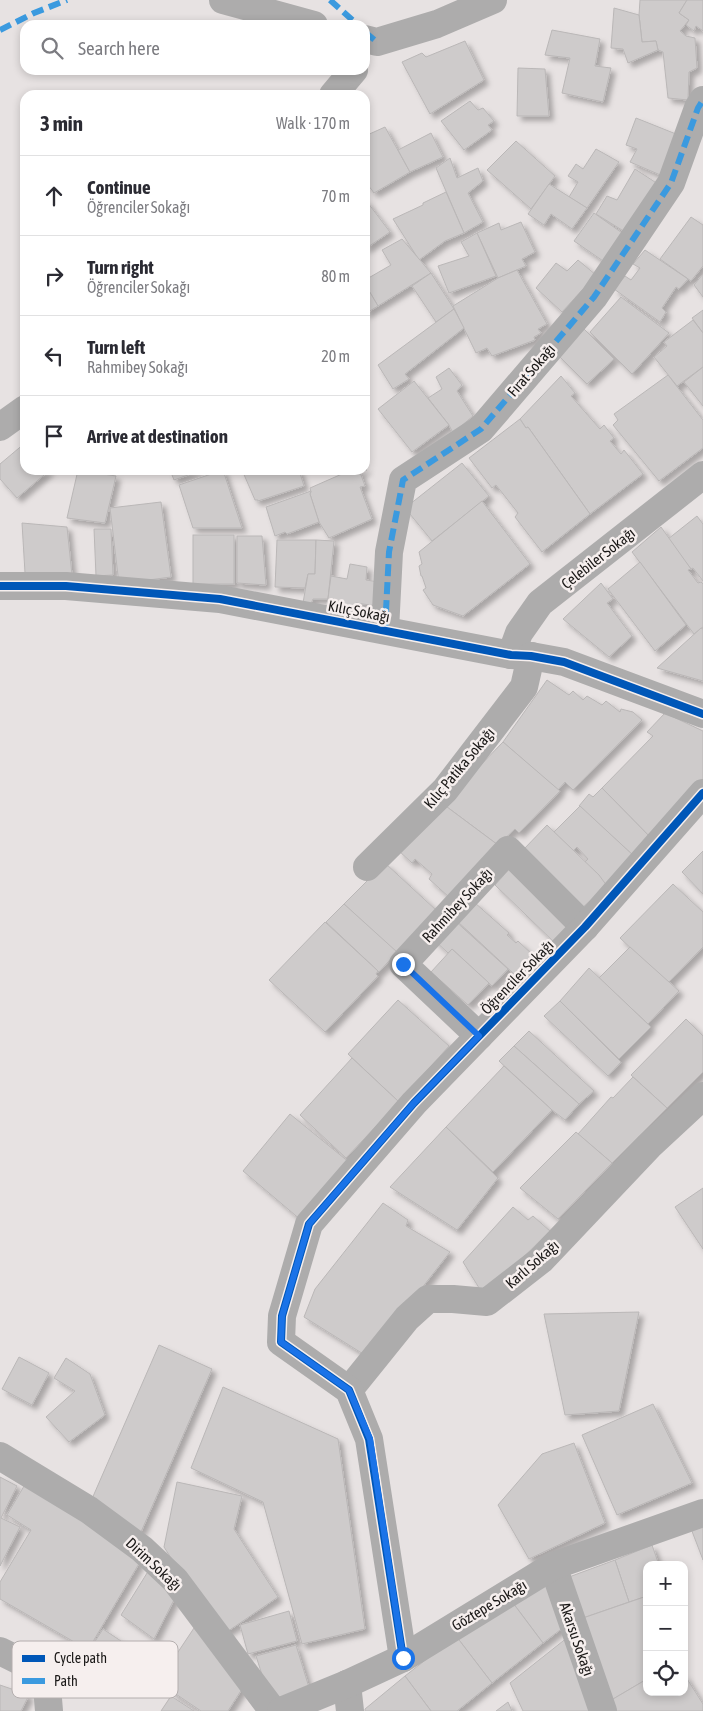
<!DOCTYPE html>
<html lang="en">
<head>
<meta charset="utf-8">
<style>
	:root { --surface:#fff; --page:#f7f7f7; --text:#2b2b33; --muted:#7c7c81; --line:#e1e1e2 }
	body { margin:0; font-family:"Asap Condensed",sans-serif; background:var(--page); color:var(--text) }
	.controls { position:absolute; right:15px; bottom:15px; display:grid; overflow:hidden; border-radius:10px; box-shadow:0 2px 8px #0003 }
	.controls button { width:45px; height:45px; display:grid; place-items:center; padding:0; border:0; border-bottom:1px solid var(--line); background:var(--surface); color:var(--text); font:25px sans-serif }
	.stop { position:absolute; width:15px; height:15px; margin:-11px; border:4px solid #1a73e8; border-radius:50%; background:#fff }
	.stop.end { background:#1a73e8; border-color:#fff; box-shadow:0 1px 5px #0008 }
	.list { margin:0; padding:0; list-style:none }
	h2 { display:flex; justify-content:space-between; align-items:center; height:65px; margin:0; padding:0 20px; font-size:21px }
	h2 small { font-size:16px; font-weight:400; color:var(--muted) }
	.list li { display:grid; grid-template-columns:32px 1fr auto; gap:15px; align-items:center; box-sizing:border-box; height:80px; padding:0 20px; border-top:1px solid var(--line) }
	.list b { display:block; font-size:19px; white-space:nowrap }
	.list p { margin:0; font-size:16px; white-space:nowrap; color:var(--muted) }
	.list em { font-size:16px; font-style:normal; color:var(--muted) }
	.icon { flex:none; width:28px; height:28px; fill:none; stroke:currentColor; stroke-width:2; stroke-linecap:round; stroke-linejoin:round }
	.map { position:relative; flex:none; width:703px; height:1711px; overflow:hidden }
	.search { position:absolute; background:var(--surface); box-shadow:0 2px 8px #0003; left:20px; top:20px; width:350px; height:55px; display:flex; align-items:center; gap:12px; box-sizing:border-box; padding:0 18px; border-radius:15px; color:var(--muted); font-size:19px }
	.panel { position:absolute; background:var(--surface); box-shadow:0 2px 8px #0003; left:20px; top:90px; width:350px; height:385px; border-radius:15px }
	.map>svg:first-child { display:block }
	.building { fill:#cecbcb; stroke:#bab7b7; filter:url(#shadow) }
	.lines { fill:none; stroke-linecap:round; stroke-linejoin:round }
	.street { stroke:#adacac; stroke-width:28 }
	.quiet { stroke:#3b9adf; stroke-width:6; stroke-dasharray:12 6; stroke-linecap:butt }
	.cycleway-casing { stroke:#f6efee; stroke-width:11 }
	.cycleway { stroke:#0057b8; stroke-width:8 }
	.route { stroke:#1a73e8; stroke-width:6 }
	.labels { text-anchor:middle; dominant-baseline:central; stroke-width:5; stroke-linejoin:round; paint-order:stroke }
	.street-label { font-size:15px; fill:#1a1817; stroke:#f6efee }
	.key { fill:#f6efee; stroke:#b4aeae; stroke-width:1 }
	.key-label { font-size:14px; fill:#1a1817 }
</style>
</head>
<body>
<div class="map">
<svg width="703" height="1711" viewBox="0 0 703 1711">
	<defs>
		<filter id="shadow"><feDropShadow dx="4.5" dy="4.5" stdDeviation="2.5" flood-color="#0004"/></filter>
	</defs>
	<rect width="100%" height="100%" fill="#e7e2e2"/>
	<g class="building">
		<path d="M640,0h47l-8,13 10,7 -9,11 6,5 9,2 2,30 -8,4 -1,28 -20,-2 -5,-46 -5,-2 -2,-9 -14,1 -3,-27z"/>
		<path d="M687,0h16v31l-7,-5 -2,5 -8,-6 3,-5 -10,-7z"/>
		<path d="M614,8l25,7 3,27 14,-1 2,9 -30,13 -5,-14 -12,-1z"/>
		<path d="M552,30l48,9 -5,27 16,2 -8,34 -41,-9 8,-35 -25,-3z"/>
		<path d="M465,41l19,39 -54,34 -28,-52 20,-9 4,4z"/>
		<path d="M518,68l27,1 4,47h-32z"/>
		<path d="M470,101l8,9 5,-2 11,13 -6,4 4,5 -28,20 -23,-29z"/>
		<path d="M636,118l45,18 -16,41 -35,-15 7,-13 -11,-4z"/>
		<path d="M385,127l25,45 -36,21 -9,-12v-45z"/>
		<path d="M431,133l12,24 -33,15 -12,-22z"/>
		<path d="M516,141l39,35 -24,33 -44,-39z"/>
		<path d="M596,149l23,13 -32,46 -18,-11 9,-15 -10,-6 8,-12 7,5z"/>
		<path d="M450,158l7,20 21,-10 5,13 -15,12 15,29 -19,11 -28,-65z"/>
		<path d="M635,169l23,15 -28,51 -34,-21 11,-18 10,4z"/>
		<path d="M549,184l38,24 -15,21 -21,-15 -7,11 -16,-11z"/>
		<path d="M446,192l18,41 -19,8 -26,19 -26,-41 30,-14v-2z"/>
		<path d="M365,199l25,33 -25,17z"/>
		<path d="M594,213l31,22 -19,28 -32,-22z"/>
		<path d="M691,217l12,8v41l-12,15 -31,-22z"/>
		<path d="M521,222l14,30 -13,7 4,7 -28,12 -21,-45 22,-10 2,7z"/>
		<path d="M477,233l19,43 -47,17 -11,-27 31,-10 -8,-14z"/>
		<path d="M402,239l29,34 -53,33 -13,-22v-4l26,-15 -9,-15z"/>
		<path d="M645,250l43,29 -9,10 -3,-2 -14,21 4,4 -6,10 -46,-33 11,-13 6,4 9,-12 -7,-4z"/>
		<path d="M578,260l18,15 -34,37 -26,-24 20,-25 11,8z"/>
		<path d="M517,270l30,54 -9,5 3,4 -7,4 1,3 -43,16 -5,-8 -11,5 -23,-47 45,-28z"/>
		<path d="M431,273l23,36 -18,13 -24,-36z"/>
		<path d="M703,274v23l-9,-12z"/>
		<path d="M365,284l13,22 -13,8z"/>
		<path d="M621,297l48,36 -37,41 -42,-42z"/>
		<path d="M454,309l10,19 -59,46 4,5 -16,10 -15,-24z"/>
		<path d="M703,310v23l-11,-15z"/>
		<path d="M693,320l10,13v34l-26,19 -23,-29 13,-11 -3,-4z"/>
		<path d="M583,328l31,31 -27,25 -31,-31z"/>
		<path d="M703,367v39l-19,-24z"/>
		<path d="M449,368l13,17 -5,6 16,25 -20,17 -4,-8 -21,-27 14,-9 -6,-12z"/>
		<path d="M668,375l35,45v28l-44,33 -46,-56 5,-5 -4,-6z"/>
		<path d="M561,376l14,17 -4,3 29,33 4,-4 10,13 -4,3 11,13 3,-4 19,24 -53,40 -62,-87 -2,1 -6,-9z"/>
		<path d="M414,381l35,44 -37,27 -34,-43z"/>
		<path d="M520,419l6,9 2,-1 62,87 -48,38 -27,-35 3,-4 -22,-28 -4,3 -23,-30z"/>
		<path d="M25,443v27h25l-33,28 -17,-19v-15z"/>
		<path d="M462,463l27,33 -57,45 -27,-33z"/>
		<path d="M365,468l2,2 -7,2 5,14 -5,1 12,32 -43,19 -10,-16 -9,-28 1,-2 -1,-4 41,-18h14z"/>
		<path d="M78,470l38,6 -11,47 -38,-5z"/>
		<path d="M170,470h32l-28,10z"/>
		<path d="M223,470l19,58h-49l-14,-43z"/>
		<path d="M242,470h57l5,16 -46,15v-1h-3z"/>
		<path d="M311,491l-1,3 9,28 -32,12 -2,-2 -10,4 -9,-29z"/>
		<path d="M482,501l48,63 -67,52 -30,-11 -10,-15 3,-2 -4,-12h-1l-2,-10 3,-2 -3,-12z"/>
		<path d="M161,502l10,75 -52,7 -9,-76z"/>
		<path d="M697,516l6,8v57l-10,-13 -2,1 -23,-30z"/>
		<path d="M22,523l45,4 5,48 -47,-2z"/>
		<path d="M661,527l30,42 -3,1 10,13 3,-1 2,2v43l-9,7 -62,-82z"/>
		<path d="M94,529h17l2,46 -17,1z"/>
		<rect x="193" y="535" width="41" height="49"/>
		<path d="M237,536h25l4,49 -29,-2z"/>
		<path d="M277,540h39l-1,34h-7l-3,14 -30,-1z"/>
		<path d="M316,540l18,1 -6,58h-15l-3,7 -7,-3 5,-29h7z"/>
		<path d="M640,562l46,63 -31,26 -47,-62z"/>
		<path d="M350,564l17,3 -1,13 13,2 -2,24 -21,-3 -3,7 -26,-4 4,-30 16,3z"/>
		<path d="M601,583l12,16 -6,4 25,33 -23,21 -46,-38z"/>
		<path d="M701,628l2,1v52l-46,-13z"/>
		<path d="M547,680l22,15 4,-4 10,9 4,-4 15,9 4,-4 14,11 1,-3 12,3 9,8 -69,70 -8,-8 -7,8 -55,-48z"/>
		<path d="M665,713l38,18v55l-50,54 -51,-52 51,-52 -6,-4z"/>
		<path d="M503,742l57,49 -41,42 -4,-4 -17,16 -55,-41z"/>
		<path d="M602,788l51,52 -18,17 -56,-51 10,-12 4,3z"/>
		<path d="M443,804l55,41 -48,53 -21,-19 3,-5 -17,-15 -3,4 -13,-12z"/>
		<path d="M580,806l55,51 -28,29 -22,-24 3,-3 -11,-12 -4,4 -19,-19z"/>
		<path d="M547,825l52,50 8,11 -25,22 -58,-59z"/>
		<path d="M703,851v43l-21,-22z"/>
		<path d="M385,863l51,47 -39,43 -53,-49z"/>
		<path d="M512,866l64,60 -18,20 -63,-61z"/>
		<path d="M673,884l30,28v35l-35,36 -48,-45z"/>
		<path d="M474,902l35,31 -2,2 9,8 2,-2 15,14 -2,3 3,3 -13,15 -3,-4 -3,3 -58,-54z"/>
		<path d="M344,904l53,48 -18,20 -53,-50z"/>
		<path d="M452,918l56,51 -16,17 -40,-37 -4,4 -15,-14z"/>
		<path d="M325,922l53,49 -2,3 2,2 -53,56 -56,-52z"/>
		<path d="M630,947l49,44 -31,33 -49,-46z"/>
		<path d="M452,949l37,34 -21,22 -37,-33z"/>
		<path d="M589,968l62,59 -32,32 -59,-58z"/>
		<path d="M398,1000l51,46 -50,56 -51,-48z"/>
		<path d="M560,1001l61,61 -13,14 -64,-60z"/>
		<path d="M686,1019l17,17v36l-36,36 -36,-33z"/>
		<path d="M529,1031l65,60 -15,13 -65,-58z"/>
		<path d="M514,1046l65,58 -14,16 -13,-10 -53,-49z"/>
		<path d="M352,1058l47,44 -53,56 -46,-43z"/>
		<path d="M504,1066l48,44 -59,62 -47,-45z"/>
		<path d="M633,1077l34,31 -55,55 -34,-29 33,-37 2,1z"/>
		<path d="M290,1114l60,49 -48,58 -59,-50z"/>
		<path d="M446,1127l52,51 -41,52 -67,-43z"/>
		<path d="M576,1132l36,31 -54,56 -38,-31z"/>
		<path d="M703,1188v61l-28,-42z"/>
		<path d="M383,1203l25,17 -2,6 44,26 -82,105 -64,-40 11,-28z"/>
		<path d="M513,1207l15,13 5,-4 17,15 -66,65 -21,-34z"/>
		<path d="M639,1312l-20,99 -54,4 -21,-101z"/>
		<path d="M159,1345l53,24 -71,163 -53,-24z"/>
		<path d="M19,1357l30,16 -17,32 -30,-16z"/>
		<path d="M66,1358l24,16 15,41 -36,27 -23,-25 29,-26 -21,-13z"/>
		<path d="M223,1387l115,52 27,190 -63,15 -39,-142 -72,-34z"/>
		<path d="M653,1404l39,79 -75,32 -35,-80z"/>
		<path d="M574,1443l31,80 -76,36 -31,-54 44,-51z"/>
		<path d="M0,1477l17,9 -16,32 19,9 -20,39z"/>
		<path d="M27,1481l113,81 -52,88 -88,-51v-17l31,-52 -24,-15z"/>
		<path d="M177,1482l65,14 -8,33 44,68 -57,39 -57,-89z"/>
		<path d="M703,1521v39l-13,-34z"/>
		<path d="M652,1545l7,20h-12v31l-18,6 -14,-42z"/>
		<path d="M615,1560l14,42 -46,16 -14,-41z"/>
		<path d="M152,1565l25,29 -23,45 -33,-24z"/>
		<path d="M546,1577l22,47 -25,19 -36,-48z"/>
		<path d="M507,1595l36,48 -51,40 -36,-47z"/>
		<path d="M647,1596v83l-39,23 -25,-84z"/>
		<path d="M289,1611l8,30 -49,13 -8,-29z"/>
		<path d="M194,1628l50,58 -16,25h-27l-43,-29z"/>
		<path d="M103,1629l24,16 -20,31 -24,-16z"/>
		<path d="M456,1636l36,47 -35,28h-26l-26,-35z"/>
		<path d="M568,1637l28,74h-73l-13,-28z"/>
		<path d="M296,1645l15,49 -39,12 -16,-50z"/>
		<path d="M684,1674l19,30v7h-91l-4,-9 39,-23v13h37z"/>
		<path d="M405,1676l26,35h-66v-2z"/>
		<path d="M0,1685l29,10 -8,16h-21z"/>
		<path d="M171,1696l23,15h-33z"/>
		<path d="M508,1702l4,9h-16z"/>
	</g>
	<g class="lines">
		<g class="street">
			<path d="M223,0l91,25"/>
			<path d="M365,39l12,3 60,-18 56,-24"/>
			<path d="M333,95l21,-25"/>
			<path d="M0,427l25,-18"/>
			<path d="M0,586h66l154,13 291,56 20,1 33,6 139,52"/>
			<path d="M385,630l4,-78 14,-72 78,-51 113,-132 77,-114 27,-75 5,-8"/>
			<path d="M511,655l8,-22 21,-30 163,-128"/>
			<path d="M367,867l78,-77 79,-103 7,-31"/>
			<path d="M479,1036l-76,-72 105,-114 77,77"/>
			<path d="M349,1390l58,-72 21,-19h25l34,3 54,-42 108,-114 54,-50"/>
			<path d="M0,1456l89,54 53,39 33,31 98,131"/>
			<path d="M553,1566l50,145"/>
			<path d="M0,1651l28,14 19,22 2,24"/>
			<path d="M403,1658l-34,-219 -20,-49 -68,-48 1,-26 27,-92 105,-121 171,-176 118,-134"/>
			<path d="M347,1684l3,27"/>
			<path d="M281,1711l66,-27 56,-26 150,-92 150,-53"/>
		</g>
		<g class="quiet">
			<path d="M330,0l28,25"/>
			<path d="M0,30l34,-17 33,-13"/>
			<path d="M365,32l12,10"/>
			<path d="M385,630l4,-78 14,-72 78,-51 113,-132 77,-114 27,-75 5,-8"/>
		</g>
		<g class="cycleway-casing">
			<g id="cycleway">
				<path d="M0,586h66l154,13 291,56 20,1 33,6 139,52"/>
				<path d="M403,1658l-34,-219 -20,-49 -68,-48 1,-26 27,-92 105,-121 171,-176 118,-134"/>
			</g>
		</g>
		<use href="#cycleway" class="cycleway"/>
	</g>
	<g class="lines">
		<path class="route" d="M403,1658l-33,-219 -21,-49 -68,-48 1,-26 27,-92 105,-121 65,-67 -76,-72"/>
	</g>
	<g class="labels">
		<g class="street-label">
			<text transform="translate(531 370) rotate(-49)">Fırat Sokağı</text>
			<text transform="translate(598 558) rotate(-38)">Çelebiler Sokağı</text>
			<text transform="translate(359 611) rotate(11)">Kılıç Sokağı</text>
			<text transform="translate(459 768) rotate(-50)">Kılıç Patika Sokağı</text>
			<text transform="translate(457 905) rotate(-47)">Rahmibey Sokağı</text>
			<text transform="translate(517 977) rotate(-46)">Öğrenciler Sokağı</text>
			<text transform="translate(532 1264) rotate(-41)">Karlı Sokağı</text>
			<text transform="translate(154 1564) rotate(43)">Dirim Sokağı</text>
			<text transform="translate(489 1605) rotate(-31)">Göztepe Sokağı</text>
			<text transform="translate(577 1639) rotate(71)">Akarsu Sokağı</text>
		</g>
	</g>
	<rect x="12" y="1641" width="166" height="57" rx="8" class="key"/>
	<rect x="22" y="1655" width="23" height="7" fill="#0057b8"/>
	<rect x="22" y="1678" width="23" height="6" fill="#3b9adf"/>
	<g class="key-label">
		<text x="54" y="1663">Cycle path</text>
		<text x="54" y="1686">Path</text>
	</g>
</svg>
<div class="controls">
<button>+</button>
<button>−</button>
<button><svg class="icon" aria-label="locate" viewBox="0 0 24 24"><circle cx="12" cy="12" r="6"/><path d="M12 2v4M12 18v4M2 12h4M18 12h4"/></svg></button>
</div>
<div class="stop" style="left:403px;top:1658px"></div>
<div class="stop end" style="left:403px;top:964px"></div>
<div class="search"><svg class="icon" aria-label="search" viewBox="0 0 24 24"><circle cx="10" cy="10" r="6"/><path d="M15 15l6 6"/></svg>Search here</div>
<section class="panel">
<h2>3 min<small>Walk · 170 m</small></h2>
<ul class="list">
<li><svg class="icon" aria-label="ahead" viewBox="0 0 24 24"><path d="M12 20V5M6 11l6-6 6 6"/></svg><div><b>Continue</b><p>Öğrenciler Sokağı</p></div><em>70 m</em></li>
<li><svg class="icon" aria-label="right" viewBox="0 0 24 24"><path d="M7 20v-9h11M14 6l5 5-5 5"/></svg><div><b>Turn right</b><p>Öğrenciler Sokağı</p></div><em>80 m</em></li>
<li><svg class="icon" aria-label="left" viewBox="0 0 24 24"><path d="M17 20v-9H6M10 6l-5 5 5 5"/></svg><div><b>Turn left</b><p>Rahmibey Sokağı</p></div><em>20 m</em></li>
<li><svg class="icon" aria-label="arrive" viewBox="0 0 24 24"><path d="M6 21V4h12l-3 4 3 4H6"/></svg><div><b>Arrive at destination</b></div></li>
</ul>
</section>
</div>
</body>
</html>
